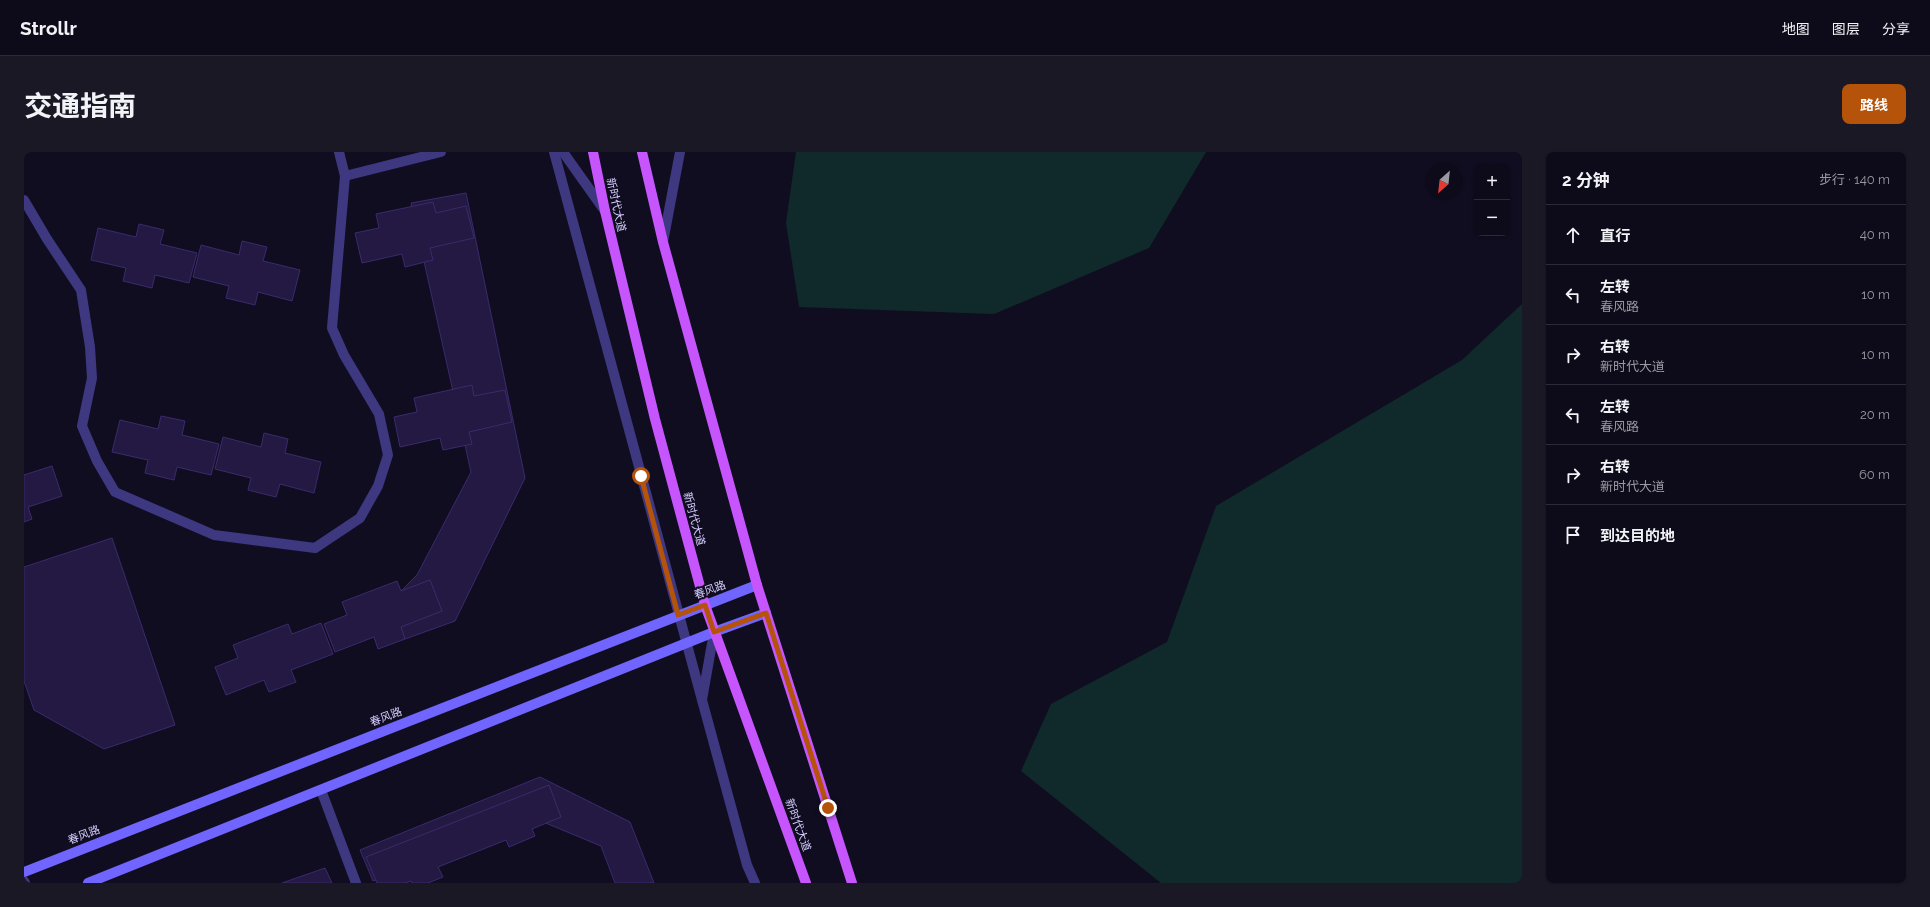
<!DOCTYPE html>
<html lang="zh">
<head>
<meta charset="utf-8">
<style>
	:root { --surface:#0d0a19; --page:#1b1826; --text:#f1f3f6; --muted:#9a9aa2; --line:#2d2b38; --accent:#b45309 }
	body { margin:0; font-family:Raleway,"Noto Sans SC",sans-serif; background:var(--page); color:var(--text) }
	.controls { position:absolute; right:12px; top:12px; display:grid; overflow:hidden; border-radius:8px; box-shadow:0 1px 3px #0004 }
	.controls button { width:36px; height:36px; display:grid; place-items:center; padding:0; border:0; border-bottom:1px solid var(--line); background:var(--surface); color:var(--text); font:20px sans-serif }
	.compass { position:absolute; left:1402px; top:12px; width:36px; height:36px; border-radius:50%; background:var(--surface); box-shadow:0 1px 3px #0004; rotate:207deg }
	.stop { position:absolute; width:12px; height:12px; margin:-9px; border:3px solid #b45309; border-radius:50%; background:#fff }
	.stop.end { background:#b45309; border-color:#fff; box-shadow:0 1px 4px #0008 }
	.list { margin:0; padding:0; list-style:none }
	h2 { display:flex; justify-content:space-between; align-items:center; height:52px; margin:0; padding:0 16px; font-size:17px }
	h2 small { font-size:13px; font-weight:400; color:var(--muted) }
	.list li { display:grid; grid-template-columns:26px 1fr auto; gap:12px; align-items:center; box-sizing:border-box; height:60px; padding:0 16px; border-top:1px solid var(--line) }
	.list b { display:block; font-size:15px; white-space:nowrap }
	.list p { margin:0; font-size:13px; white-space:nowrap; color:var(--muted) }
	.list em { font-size:13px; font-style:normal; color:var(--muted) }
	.icon { flex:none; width:22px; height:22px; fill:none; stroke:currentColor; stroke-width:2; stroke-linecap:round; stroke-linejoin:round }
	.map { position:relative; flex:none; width:1498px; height:731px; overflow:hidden; border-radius:8px }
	header { display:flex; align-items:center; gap:24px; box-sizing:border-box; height:56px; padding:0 20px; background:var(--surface); border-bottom:1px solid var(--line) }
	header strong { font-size:19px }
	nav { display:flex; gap:22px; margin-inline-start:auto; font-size:14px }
	.intro { display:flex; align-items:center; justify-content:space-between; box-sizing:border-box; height:96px; padding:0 24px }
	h1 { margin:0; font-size:28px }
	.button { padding:10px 18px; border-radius:8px; background:var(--accent); color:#fff; font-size:14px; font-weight:700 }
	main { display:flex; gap:24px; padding:0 24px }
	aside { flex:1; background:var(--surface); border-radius:8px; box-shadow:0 1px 3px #0004 }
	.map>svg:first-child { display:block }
	.green { fill:#102a2b }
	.building { fill:#231942; stroke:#3b2b6d }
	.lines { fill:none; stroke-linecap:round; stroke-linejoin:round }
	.service { stroke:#3e3880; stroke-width:10 }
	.tertiary { stroke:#3e3880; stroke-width:10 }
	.secondary { stroke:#7065fe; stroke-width:10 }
	.primary { stroke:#c655fe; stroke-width:10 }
	.route { stroke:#b45309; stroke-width:5 }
	.labels { text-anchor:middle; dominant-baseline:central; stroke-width:4; stroke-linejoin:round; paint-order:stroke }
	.street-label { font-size:11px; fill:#d5cdff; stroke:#110d21 }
</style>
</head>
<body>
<header>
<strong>Strollr</strong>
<nav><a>地图</a><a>图层</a><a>分享</a></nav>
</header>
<div class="intro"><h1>交通指南</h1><a class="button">路线</a></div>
<main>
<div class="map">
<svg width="1498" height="731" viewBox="0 0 1498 731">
	<rect width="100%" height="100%" fill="#110d21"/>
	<g class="green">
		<path d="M772,0h410l-57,96 -155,66 -195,-7 -13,-84z"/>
		<path d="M1498,152v579h-361l-140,-112 30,-67 116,-62 49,-136 246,-146z"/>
	</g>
	<g class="building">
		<path d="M442,41l59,285 -70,143 -50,18 -15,-37 27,-27 54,-103 -60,-269z"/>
		<path d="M409,50l3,11 30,-7 8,32 -44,10 3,12 -28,7 -3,-13 -40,9 -7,-30 24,-5 -3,-14z"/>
		<path d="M115,72l25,6 -4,14 37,9 -8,30 -34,-8 -3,13 -29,-7 3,-13 -35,-8 7,-32 38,9z"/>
		<path d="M218,89l25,6 -4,14 37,9 -8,31 -34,-9 -3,13 -29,-7 3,-12 -36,-9 8,-32 38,10z"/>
		<path d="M448,233l2,11 31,-6 7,32 -43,10 3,12 -29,6 -3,-12 -40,9 -6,-30 23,-5 -3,-14z"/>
		<path d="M137,264l24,5 -3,14 37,9 -8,31 -34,-8 -3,13 -29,-7 3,-13 -36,-8 8,-32 38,9z"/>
		<path d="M240,281l24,6 -3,14 36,9 -7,31 -34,-9 -4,13 -28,-7 3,-12 -36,-9 8,-32 38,10z"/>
		<path d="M28,314l10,30 -34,11 4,12 -8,3v-47z"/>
		<path d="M88,386l63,187 -71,24 -70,-39 -10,-29v-114z"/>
		<path d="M406,428l12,31 -41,16 4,12 -27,10 -4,-12 -39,15 -11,-28 23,-9 -5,-13 55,-21 4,10z"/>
		<path d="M297,471l12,31 -42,16 5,12 -27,10 -5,-12 -38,15 -11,-28 23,-9 -5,-13 55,-21 4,10z"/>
		<path d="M516,625l90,45 24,61h-39l-14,-37 -65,-27 -163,62 -13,-31z"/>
		<path d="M525,633l12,32 -29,12 3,7 -26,11 -3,-7 -68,27 5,10 -15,6h-16l-1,-2 -6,2h-28l-11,-26z"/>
		<path d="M301,716l7,15h-50z"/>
	</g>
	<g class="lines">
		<g class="service">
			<path d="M321,24l96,-24"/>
			<path d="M0,48l23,39 34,51 9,57 2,31 -10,48 15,35 18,31 99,43 101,13 45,-30 18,-32 10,-31 -9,-41 -35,-59 -12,-27 13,-152 -6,-24"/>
			<path d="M297,638l35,93"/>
		</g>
		<g class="tertiary">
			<path d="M530,0l148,548"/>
			<path d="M539,0l42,59"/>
			<path d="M639,90l17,-90"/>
			<path d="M690,480l-12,68 45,165 8,18"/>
			<path d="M0,729l1,2"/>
		</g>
		<g class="secondary">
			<path d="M0,720l733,-287"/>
			<path d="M64,731l626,-251 52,-19"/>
		</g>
		<g class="primary">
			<path d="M569,0l12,59 50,208 50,186 101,278"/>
			<path d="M618,0l21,90 94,343 95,298"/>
		</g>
	</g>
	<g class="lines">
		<path class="route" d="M617,324l37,139 27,-10 9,27 52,-19 62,195"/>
	</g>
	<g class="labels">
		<g class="street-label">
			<text transform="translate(592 53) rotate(78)">新时代大道</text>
			<text transform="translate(670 367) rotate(75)">新时代大道</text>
			<text transform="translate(686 438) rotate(-20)">春风路</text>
			<text transform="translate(362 565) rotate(-21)">春风路</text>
			<text transform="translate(774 673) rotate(70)">新时代大道</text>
			<text transform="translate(60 683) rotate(-21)">春风路</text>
		</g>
	</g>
</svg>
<div class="controls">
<button>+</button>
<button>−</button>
</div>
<svg class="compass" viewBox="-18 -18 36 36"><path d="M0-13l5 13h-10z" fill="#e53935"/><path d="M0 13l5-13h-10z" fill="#9a9aa2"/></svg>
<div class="stop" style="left:617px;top:324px"></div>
<div class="stop end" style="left:804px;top:656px"></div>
</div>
<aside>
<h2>2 分钟<small>步行 · 140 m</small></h2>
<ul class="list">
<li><svg class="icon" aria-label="ahead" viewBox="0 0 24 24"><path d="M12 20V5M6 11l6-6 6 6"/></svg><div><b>直行</b></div><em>40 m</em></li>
<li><svg class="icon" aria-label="left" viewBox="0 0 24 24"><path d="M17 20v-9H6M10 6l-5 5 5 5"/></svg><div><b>左转</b><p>春风路</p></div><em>10 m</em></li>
<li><svg class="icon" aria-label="right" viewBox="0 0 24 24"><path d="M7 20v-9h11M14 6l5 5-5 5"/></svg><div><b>右转</b><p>新时代大道</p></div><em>10 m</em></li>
<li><svg class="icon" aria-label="left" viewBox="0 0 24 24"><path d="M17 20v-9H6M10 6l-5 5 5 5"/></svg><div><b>左转</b><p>春风路</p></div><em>20 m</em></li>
<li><svg class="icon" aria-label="right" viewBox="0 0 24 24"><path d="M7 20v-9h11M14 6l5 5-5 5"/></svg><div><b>右转</b><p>新时代大道</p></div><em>60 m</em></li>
<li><svg class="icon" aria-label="arrive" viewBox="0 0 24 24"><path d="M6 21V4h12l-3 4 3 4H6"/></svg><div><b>到达目的地</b></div></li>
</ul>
</aside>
</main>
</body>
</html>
